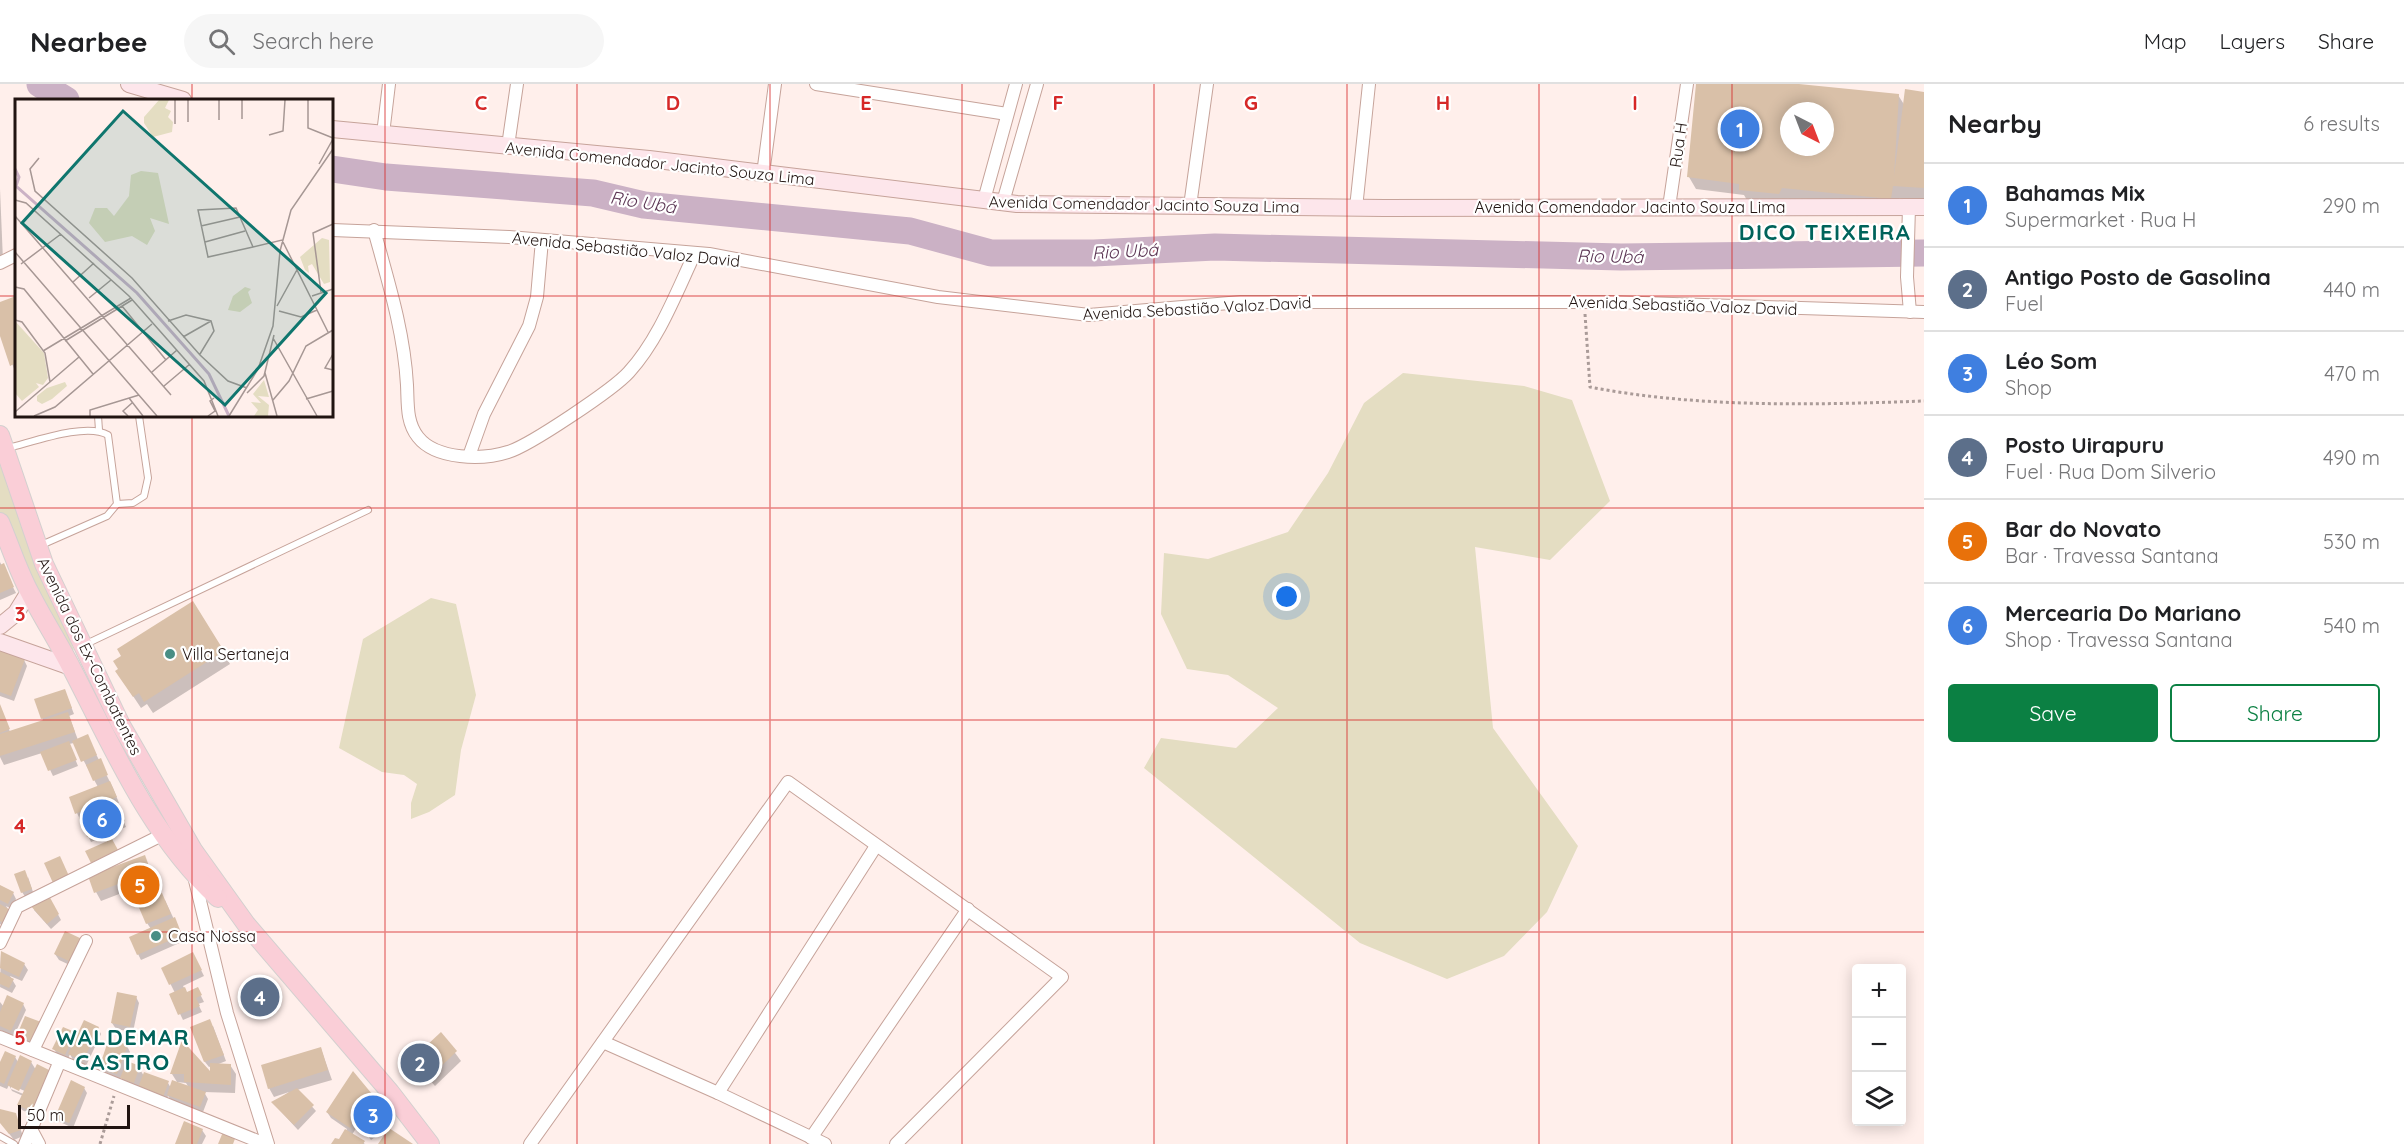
<!DOCTYPE html>
<html lang="en">
<head>
<meta charset="utf-8">
<style>
	:root { --surface:#fff; --page:#f6f6f6; --text:#202124; --muted:#757577; --line:#e0e0e0; --accent:#0b8043 }
	body { margin:0; font-family:Quicksand,sans-serif; background:var(--page); color:var(--text) }
	.controls { position:absolute; right:18px; bottom:18px; display:grid; overflow:hidden; border-radius:6px; box-shadow:0 3px 15px #0003 }
	.controls button { width:54px; height:54px; display:grid; place-items:center; padding:0; border:0; border-bottom:2px solid var(--line); background:var(--surface); color:var(--text); font:30px sans-serif }
	.compass { position:absolute; left:1780px; top:18px; width:54px; height:54px; border-radius:50%; background:var(--surface); box-shadow:0 3px 15px #0003; rotate:138deg }
	.scale { position:absolute; left:18px; bottom:15px; width:112px; box-sizing:border-box; padding-left:6px; border:3px solid #211411; border-top:0; font-size:16px; line-height:21px; white-space:nowrap; color:#211411; -webkit-text-stroke:4px #fff; paint-order:stroke }
	.you { position:absolute; left:1287px; top:513px; width:21px; height:21px; margin:-15px; border:4px solid #fff; border-radius:50%; background:#1a73e8; box-shadow:0 0 0 9px #1a73e833 }
	.badge { display:grid; place-items:center; width:39px; height:39px; border-radius:50%; background:var(--accent); color:#fff; font-size:20px; font-weight:700 }
	.pin { position:absolute; translate:-50% -50%; border:3px solid #fff; box-shadow:0 2px 6px #0006 }
	.list { margin:0; padding:0; list-style:none }
	h2 { display:flex; justify-content:space-between; align-items:center; height:78px; margin:0; padding:0 24px; font-size:26px }
	h2 small { font-size:20px; font-weight:400; color:var(--muted) }
	.list li { display:grid; grid-template-columns:39px 1fr auto; gap:18px; align-items:center; box-sizing:border-box; height:84px; padding:0 24px; border-top:2px solid var(--line) }
	.list b { display:block; font-size:22px; white-space:nowrap }
	.list p { margin:0; font-size:20px; white-space:nowrap; color:var(--muted) }
	.list em { font-size:20px; font-style:normal; color:var(--muted) }
	.actions { display:flex; gap:12px; padding:18px 24px }
	.actions a { flex:1; padding:14px 0; border:2px solid var(--accent); border-radius:6px; text-align:center; font-size:21px; color:var(--accent) }
	.actions .main { background:var(--accent); color:#fff }
	.icon { flex:none; width:33px; height:33px; fill:none; stroke:currentColor; stroke-width:2; stroke-linecap:round; stroke-linejoin:round }
	.map { position:relative; flex:none; width:1924px; height:1060px; overflow:hidden }
	header { display:flex; align-items:center; gap:36px; box-sizing:border-box; height:84px; padding:0 30px; background:var(--surface); border-bottom:2px solid var(--line) }
	header strong { font-size:28px }
	nav { display:flex; gap:33px; margin-inline-start:auto; font-size:21px }
	.search { width:420px; height:54px; background:var(--page); display:flex; align-items:center; gap:15px; box-sizing:border-box; padding:0 21px; border-radius:33px; color:var(--muted); font-size:22px }
	main { display:flex }
	aside { flex:1; background:var(--surface) }
	.map>svg:first-child { display:block }
	.green { fill:#e4ddc2 }
	.shadow { fill:#0003; fill-rule:evenodd }
	.lines { fill:none; stroke-linecap:round; stroke-linejoin:round }
	.river { stroke:#cbb1c5; stroke-width:27 }
	.building { fill:#d9c0a8; fill-rule:evenodd }
	.lane-casing { stroke:#c6a39a; stroke-width:8 }
	.street-casing { stroke:#c6a39a; stroke-width:14 }
	.secondary-casing { stroke:#c6a39a; stroke-width:18 }
	.primary-casing { stroke:#d3d0cf; stroke-width:20 }
	.path { stroke:#aa9b98; stroke-width:3; stroke-dasharray:3 3; stroke-linecap:butt }
	.lane { stroke:#fff; stroke-width:6 }
	.street { stroke:#fff; stroke-width:12 }
	.secondary { stroke:#fde6eb; stroke-width:16 }
	.primary { stroke:#faced7; stroke-width:18 }
	.grid { fill:none; stroke:#d62828; stroke-width:1.5; stroke-opacity:0.55 }
	.poi-dot { fill:#498e85; stroke:#fff; stroke-width:2 }
	.labels { text-anchor:middle; dominant-baseline:central; stroke-width:4.5; stroke-linejoin:round; paint-order:stroke }
	.street-label { font-size:16px; fill:#211411; stroke:#fff }
	.poi-label { font-size:16px; fill:#211411; stroke:#fff; text-anchor:start }
	.water-label { font-size:18px; font-style:italic; fill:#5b3553; stroke:#fff }
	.district-label { font-size:22px; font-weight:bold; letter-spacing:1.5px; fill:#00635b; stroke:#fff }
	.inset-river { fill:none; stroke:#cbb1c5; stroke-width:3 }
	.inset-road { fill:none; stroke:#a69794; stroke-width:1.5 }
	.view { fill:#0f766e; fill-opacity:0.15; stroke:#0f766e; stroke-width:3 }
	.inset-edge { fill:none; stroke:#211411; stroke-width:3 }
	.grid-label { font-size:20px; text-anchor:middle; font-weight:bold; fill:#d62828; stroke:#fff; stroke-width:4.5; stroke-linejoin:round; paint-order:stroke }
</style>
</head>
<body>
<header>
<strong>Nearbee</strong>
<div class="search"><svg class="icon" aria-label="search" viewBox="0 0 24 24"><circle cx="10" cy="10" r="6"/><path d="M15 15l6 6"/></svg>Search here</div>
<nav><a>Map</a><a>Layers</a><a>Share</a></nav>
</header>
<main>
<div class="map">
<svg width="1924" height="1060" viewBox="0 0 1924 1060">
	<rect width="100%" height="100%" fill="#ffefeb"/>
	<g class="green">
		<path d="M1403,289l121,13 48,14 38,101 -60,59 -75,-13 18,181 85,118 -31,66 -43,44 -57,23 -87,-36 -216,-175 17,-30 75,10 42,-40 -50,-33 -41,-6 -26,-55 3,-61 44,6 80,-27 40,-59 36,-70z"/>
		<path d="M0,381l74,185 -9,-3 -65,-135z"/>
		<path d="M431,514l25,6 20,91 -15,55 -6,45 -26,17 -18,7v-16l6,-19 -13,-9 -22,-3 -43,-24 24,-109z"/>
	</g>
	<g class="shadow">
		<path d="M1697,0h87l114,11 7,11 19,-13v107l-25,-2 -1,13 -150,-9 -4,-7 -48,-6 -7,-12zM1789,27h36v36h-36z"/>
		<path d="M0,105l3,72 -3,1z"/>
		<path d="M16,214v76l-16,-43v-28z"/>
		<path d="M0,478l16,31 -16,7z"/>
		<path d="M0,567l24,9 3,6 -13,35 -14,-5z"/>
		<path d="M223,568l7,12 -77,49 -6,-9 -6,4 -24,-36z"/>
		<path d="M65,607l9,23 -5,2 9,24 12,2 23,46 6,15 -3,1 10,23 -35,15 -14,-29 21,-26 -24,-44 -5,1 9,22 -25,10 -11,-23 -38,12 -4,-8v-51l10,26 34,-10 -2,-4z"/>
		<path d="M144,772l15,34 -28,10 -4,-9 -26,10 -5,-9z"/>
		<path d="M28,793l6,18 -8,3 -4,-6z"/>
		<path d="M0,803l13,6 3,6 -4,10 -6,-3 6,10 -6,12 -6,-4z"/>
		<path d="M48,812l13,24 -10,9 -17,-19z"/>
		<path d="M165,816l19,41 -43,19 -3,-6 13,-25 -4,-6z"/>
		<path d="M81,856l-7,27 -15,-7 -4,-6z"/>
		<path d="M1,869l23,11 4,6 -6,11 -12,-5 6,10 -4,7 -12,-6z"/>
		<path d="M196,876l8,16 -21,10 4,7 13,1 4,8 -6,2 4,8 -19,8 -12,-25 4,-2 -12,-24z"/>
		<path d="M136,913l3,6 -6,29 -17,-3 -4,-6z"/>
		<path d="M0,918l4,5 19,-3 3,6 -12,26 -14,-6z"/>
		<path d="M26,934l10,28 -14,-5 -4,-6z"/>
		<path d="M213,942l13,35 -10,4h14l6,9 -1,19 -31,-1 4,7 -5,13 -31,-11 -4,-5 -3,9 -40,-21 -4,-7 -1,2 -17,-6 -3,-6 27,-21 3,6 -4,11 13,5 5,8 24,7 3,5h18l-3,-5 -9,-1 -5,-8 11,-31 28,32 1,-9 -3,1 -4,-5 -13,-34z"/>
		<path d="M98,944l3,6 -15,32 -13,-6 -3,-6 -2,5 -11,-5 -3,-5 20,-15 3,5z"/>
		<path d="M441,950l20,27 -26,25 -22,-26z"/>
		<path d="M321,965l11,31 -35,10 19,21 -18,19 -25,-27 16,-11 -15,5 -5,-9z"/>
		<path d="M15,973l3,5h13l5,8v47l-14,-7 -3,-6 4,-8 -11,-5 -3,-6 -2,4 -7,-3v-20zM11,1001l16,7 -1,3 -15,-6z"/>
		<path d="M84,1004l3,5 -14,35 -13,-6 -4,-5z"/>
		<path d="M371,1011l3,6 -4,6 20,12 3,5 -22,16 -12,-17 -7,12 13,9h-32l7,-3 7,-12 -16,-11 -4,-6z"/>
		<path d="M0,1027l15,4 8,21 -9,4 -14,-18z"/>
		<path d="M202,1046l4,6 -4,8h-25z"/>
	</g>
	<g class="lines">
		<g class="river">
			<path d="M40,0l26,16"/>
			<path d="M332,85l54,8 207,16 51,12 266,26 81,22h103l121,-6 406,10 303,-4"/>
		</g>
	</g>
	<g class="building">
		<path d="M1696,0h103l100,10 -5,82 11,-87 19,3v96l-31,-2 -2,13 -109,-11 -3,6 -40,-4v-6l-52,-7zM1789,27h36v36h-36z"/>
		<path d="M16,212v67l-6,3 -10,-30v-34z"/>
		<path d="M4,479l10,24 -14,6v-28z"/>
		<path d="M193,517l31,50 -80,51 -5,-9 -6,4 -18,-26 3,-2 -5,-8 8,-5 -4,-7z"/>
		<path d="M0,566l25,9 -14,37 -11,-4z"/>
		<path d="M65,605l7,19 -31,11 -7,-20z"/>
		<path d="M0,620l10,25 -10,4z"/>
		<path d="M68,628l7,20 -75,24v-22z"/>
		<path d="M88,650l9,21 -16,7 -9,-21z"/>
		<path d="M69,657l8,19 -29,11 -8,-19z"/>
		<path d="M101,674l7,17 -15,6 -7,-16z"/>
		<path d="M110,697l7,16 -42,17 -6,-17z"/>
		<path d="M117,718l8,19 -38,16 -8,-19z"/>
		<path d="M112,755l6,11 -27,13 -6,-12z"/>
		<path d="M145,771l6,17 -57,21 -6,-17z"/>
		<path d="M60,772l9,20 -16,7 -9,-20z"/>
		<path d="M25,786l7,19 -11,4 -7,-19z"/>
		<path d="M153,790l4,10 -30,11 -4,-10z"/>
		<path d="M0,801l14,7 -6,12 -8,-4z"/>
		<path d="M162,809l9,21 -25,10 -9,-21z"/>
		<path d="M48,810l11,20 -12,10 -18,-20z"/>
		<path d="M0,820l10,6 -7,13 -3,-2z"/>
		<path d="M175,833l7,18 -45,20 -8,-18z"/>
		<path d="M65,847l17,8 -11,23 -17,-8z"/>
		<path d="M1,867l24,12 -6,14 -19,-9z"/>
		<path d="M193,868l9,18 -33,15 -8,-17z"/>
		<path d="M0,888l14,7 -5,9 -9,-4z"/>
		<path d="M185,903l2,5 11,-5 4,8 -6,3 4,8 -22,9 -9,-21z"/>
		<path d="M117,908l20,4 -7,31 -19,-4z"/>
		<path d="M7,911l17,8 -13,28 -11,-5v-14z"/>
		<path d="M25,932l16,6 -8,20 -16,-7z"/>
		<path d="M210,935l14,36 -20,7 -14,-35z"/>
		<path d="M84,936l15,7 -16,34 -15,-7z"/>
		<path d="M63,943l12,5 -10,23 -13,-6z"/>
		<path d="M441,948l16,19 -28,27 -18,-18z"/>
		<path d="M109,954l19,7 -11,29 -18,-6z"/>
		<path d="M182,956l28,31v-8l21,1v21l-47,-3v-8h-14z"/>
		<path d="M321,963l7,23 -60,19 -7,-24z"/>
		<path d="M5,967l11,5 -12,28 -4,-2v-20z"/>
		<path d="M20,971l12,6 -13,30 -12,-6z"/>
		<path d="M127,977l13,5 -6,17 -14,-5z"/>
		<path d="M37,980l16,8 -20,40 -16,-7z"/>
		<path d="M353,987l19,23 -12,19 18,-13 13,18 -24,17 -12,-16 -5,9 -24,-16z"/>
		<path d="M144,988l25,9 -7,19 -25,-10z"/>
		<path d="M71,996l14,7 -16,36 -14,-6z"/>
		<path d="M172,996l34,12 -6,15 -33,-12z"/>
		<path d="M297,1004l17,17 -20,20 -23,-23z"/>
		<path d="M0,1025l16,4 5,17 -12,4 -9,-11z"/>
		<path d="M184,1037l19,8 -6,15h-22z"/>
		<path d="M389,1044l24,16h-35z"/>
		<path d="M345,1045l20,12 -2,3h-32l4,-6 4,1z"/>
		<path d="M223,1048l13,4 -3,8h-15z"/>
	</g>
	<g class="lines">
		<g class="lane-casing">
			<g id="lane">
				<path d="M98,332l1,14"/>
				<path d="M8,364c25,-6 78,-26 100,-13l9,69 -10,12 -68,30"/>
				<path d="M117,420l16,-1 11,-7 4,-18 -9,-62"/>
				<path d="M84,561l284,-135"/>
				<path d="M0,1052l14,8"/>
			</g>
		</g>
		<g class="street-casing">
			<g id="street">
				<path d="M816,0l191,30"/>
				<path d="M383,50l6,-50"/>
				<path d="M508,62l9,-62"/>
				<path d="M763,90l12,-90"/>
				<path d="M984,116l32,-116"/>
				<path d="M1003,118l34,-118"/>
				<path d="M1190,122l17,-122"/>
				<path d="M1669,123l18,-123"/>
				<path d="M1909,123l-2,70 3,35"/>
				<path d="M1356,124l13,-124"/>
				<path d="M332,146l177,7 200,17 229,43 151,18 152,-13h371l312,10"/>
				<path d="M374,146c14,51 30,101 33,155 1,18 -1,37 11,52 18,23 65,23 90,15 21,-6 106,-63 121,-80 30,-33 47,-79 66,-119"/>
				<path d="M0,179l16,-8"/>
				<path d="M469,372l15,-42 45,-88 8,-29 5,-57"/>
				<path d="M194,792l33,137 41,131"/>
				<path d="M0,859l17,-36 145,-72"/>
				<path d="M0,953l265,107"/>
				<path d="M603,958l115,51 107,51"/>
				<path d="M33,966l53,-109"/>
				<path d="M718,1009l158,-247"/>
				<path d="M31,1045l8,15"/>
				<path d="M811,1054l157,-229"/>
				<path d="M25,1060l34,-81"/>
				<path d="M530,1060l258,-362 274,195 -166,167"/>
			</g>
		</g>
		<g class="secondary-casing">
			<g id="secondary">
				<path d="M129,0l54,16"/>
				<path d="M332,45l317,30 368,45 367,4 540,-1"/>
				<path d="M0,542l16,-13 13,-21"/>
				<path d="M0,558l71,25"/>
			</g>
		</g>
		<g class="primary-casing">
			<g id="primary">
				<path d="M0,351l44,129 77,161 72,125 53,74 144,168 40,52"/>
				<path d="M0,438c10,23 18,49 30,71 13,26 29,50 42,76 42,81 78,166 146,229"/>
			</g>
		</g>
		<g class="path">
			<path d="M1585,230l5,73c108,21 224,18 334,14"/>
			<path d="M100,1060l14,-48"/>
		</g>
		<use href="#lane" class="lane"/>
		<use href="#street" class="street"/>
		<use href="#secondary" class="secondary"/>
		<use href="#primary" class="primary"/>
	</g>
	<path class="grid" d="M192,0v16M385,0v1060M577,0v1060M770,0v1060M962,0v1060M1154,0v1060M1347,0v1060M1539,0v1060M1732,0v1060M0,212h16M332,212h1592M192,332v728M0,424h1924M0,636h1924M0,848h1924"/>
	<g class="poi-dot">
		<circle cx="170" cy="570" r="6"/>
		<circle cx="156" cy="852" r="6"/>
	</g>
	<g class="labels">
		<g class="street-label">
			<text transform="translate(1678 61) rotate(-82)">Rua H</text>
			<text transform="translate(660 79) rotate(6)">Avenida Comendador Jacinto Souza Lima</text>
			<text transform="translate(1144 120) rotate(1)">Avenida Comendador Jacinto Souza Lima</text>
			<text x="1630" y="123">Avenida Comendador Jacinto Souza Lima</text>
			<text transform="translate(626 165) rotate(6)">Avenida Sebastião Valoz David</text>
			<text transform="translate(1683 221) rotate(2)">Avenida Sebastião Valoz David</text>
			<text transform="translate(1197 224) rotate(-3)">Avenida Sebastião Valoz David</text>
			<text transform="translate(90 572) rotate(64)">Avenida dos Ex-Combatentes</text>
		</g>
		<g class="poi-label">
			<text x="182" y="570">Villa Sertaneja</text>
			<text x="168" y="852">Casa Nossa</text>
		</g>
		<g class="water-label">
			<text transform="translate(643 118) rotate(9)">Rio Ubá</text>
			<text transform="translate(1125 167) rotate(-3)">Rio Ubá</text>
			<text transform="translate(1610 172) rotate(1)">Rio Ubá</text>
		</g>
		<g class="district-label">
			<text x="1825" y="148">DICO TEIXEIRA</text>
			<text x="123" y="953">WALDEMAR<tspan x="123" dy="25">CASTRO</tspan></text>
		</g>
	</g>
	<g transform="translate(15 15)">
		<rect width="318" height="318" fill="#ffefeb"/>
		<path d="M144,1h10l-4,8 6,3 -3,6 5,5 -1,10 -19,5 -9,-14v-6zM126,72l17,2 11,51 -19,-6 5,13 -8,14 -15,-9 -27,6 -16,-19 6,-15h12l7,8 15,-20 2,-21zM307,139l7,2 1,42 -6,2 -12,-20 -4,2 1,7 -4,-3 -5,-13zM230,188l6,2 -3,3 4,11 -12,9 -12,-2 5,-14zM0,222l29,32 4,25 -5,7 -7,-2 3,4 -17,14 -7,-8zM249,281l5,17 -11,-1 11,9 -1,11h-14l4,-6 -7,-8 10,1 -8,-9zM50,283l2,4 -15,13 -10,5 -5,-3v-5l10,-8z" fill="#e4ddc2"/>
		<path class="inset-river" d="M0,70l4,8 -3,9 121,107 72,81 20,42"/>
		<path class="inset-road" d="M173,1v22M227,1v19M293,1v28l25,10M204,21v-20M160,25v-24M254,36l14,-4 2,-31M24,59l-9,11 5,22 97,87 68,77 28,26 19,7M304,65l14,-25M0,101l11,3 103,93 75,85 14,35M0,117l156,179M186,127l39,-9M190,143l40,-11M238,148l-17,-39 -38,2 10,47 45,-10 29,-7 46,92M0,153l142,164M6,165l40,-30M58,183l21,-19M0,188l9,2 69,85M306,193l-8,-59 20,-9M297,197l21,-7M74,199l22,-18M107,207l44,54M262,207l21,-38M264,212l22,6 16,-7M0,221l7,2 23,31 5,29M153,222l18,-6 25,6 3,10 -14,23M168,238l28,-16M258,239l44,78M50,242l67,-41M28,252l88,-53M318,255l-8,14 8,2M137,273l25,-22M250,274l12,43M149,287l26,-22M232,294l17,-17 10,-41M114,299l14,18M291,300l27,-8M258,301l16,-19 17,-35 27,-16M0,313l64,-55M19,317l21,-9 97,-83M75,317v-6l49,-15M113,317l-5,-5 9,-8M193,317l7,-5 -5,-10 4,-3M214,317l29,-47 15,-43 7,-75 11,-41 42,-61"/>
		<path class="view" d="M108,12l203,182 -101,112 -203,-182z"/>
		<rect width="318" height="318" class="inset-edge"/>
	</g>
	<g class="grid-label">
		<text x="481" y="26">C</text>
		<text x="673" y="26">D</text>
		<text x="866" y="26">E</text>
		<text x="1058" y="26">F</text>
		<text x="1251" y="26">G</text>
		<text x="1443" y="26">H</text>
		<text x="1635" y="26">I</text>
		<text x="20" y="537">3</text>
		<text x="20" y="749">4</text>
		<text x="20" y="961">5</text>
	</g>
</svg>
<div class="controls">
<button>+</button>
<button>−</button>
<button><svg class="icon" aria-label="layers" viewBox="0 0 24 24"><path d="M12 4l9 5-9 5-9-5zM3 14l9 5 9-5"/></svg></button>
</div>
<svg class="compass" viewBox="-18 -18 36 36"><path d="M0-13l5 13h-10z" fill="#e53935"/><path d="M0 13l5-13h-10z" fill="#757577"/></svg>
<div class="scale">50 m</div>
<div class="you"></div>
<div class="pin badge" style="left:1740px;top:45px;background:#3f7fe0">1</div>
<div class="pin badge" style="left:420px;top:979px;background:#5c6f8a">2</div>
<div class="pin badge" style="left:373px;top:1031px;background:#3f7fe0">3</div>
<div class="pin badge" style="left:260px;top:913px;background:#5c6f8a">4</div>
<div class="pin badge" style="left:140px;top:801px;background:#e8710a">5</div>
<div class="pin badge" style="left:102px;top:735px;background:#3f7fe0">6</div>
</div>
<aside>
<h2>Nearby<small>6 results</small></h2>
<ul class="list">
<li><span class="badge" style="background:#3f7fe0">1</span><div><b>Bahamas Mix</b><p>Supermarket · Rua H</p></div><em>290 m</em></li>
<li><span class="badge" style="background:#5c6f8a">2</span><div><b>Antigo Posto de Gasolina</b><p>Fuel</p></div><em>440 m</em></li>
<li><span class="badge" style="background:#3f7fe0">3</span><div><b>Léo Som</b><p>Shop</p></div><em>470 m</em></li>
<li><span class="badge" style="background:#5c6f8a">4</span><div><b>Posto Uirapuru</b><p>Fuel · Rua Dom Silverio</p></div><em>490 m</em></li>
<li><span class="badge" style="background:#e8710a">5</span><div><b>Bar do Novato</b><p>Bar · Travessa Santana</p></div><em>530 m</em></li>
<li><span class="badge" style="background:#3f7fe0">6</span><div><b>Mercearia Do Mariano</b><p>Shop · Travessa Santana</p></div><em>540 m</em></li>
</ul>
<div class="actions"><a class="main">Save</a><a>Share</a></div>
</aside>
</main>
</body>
</html>
